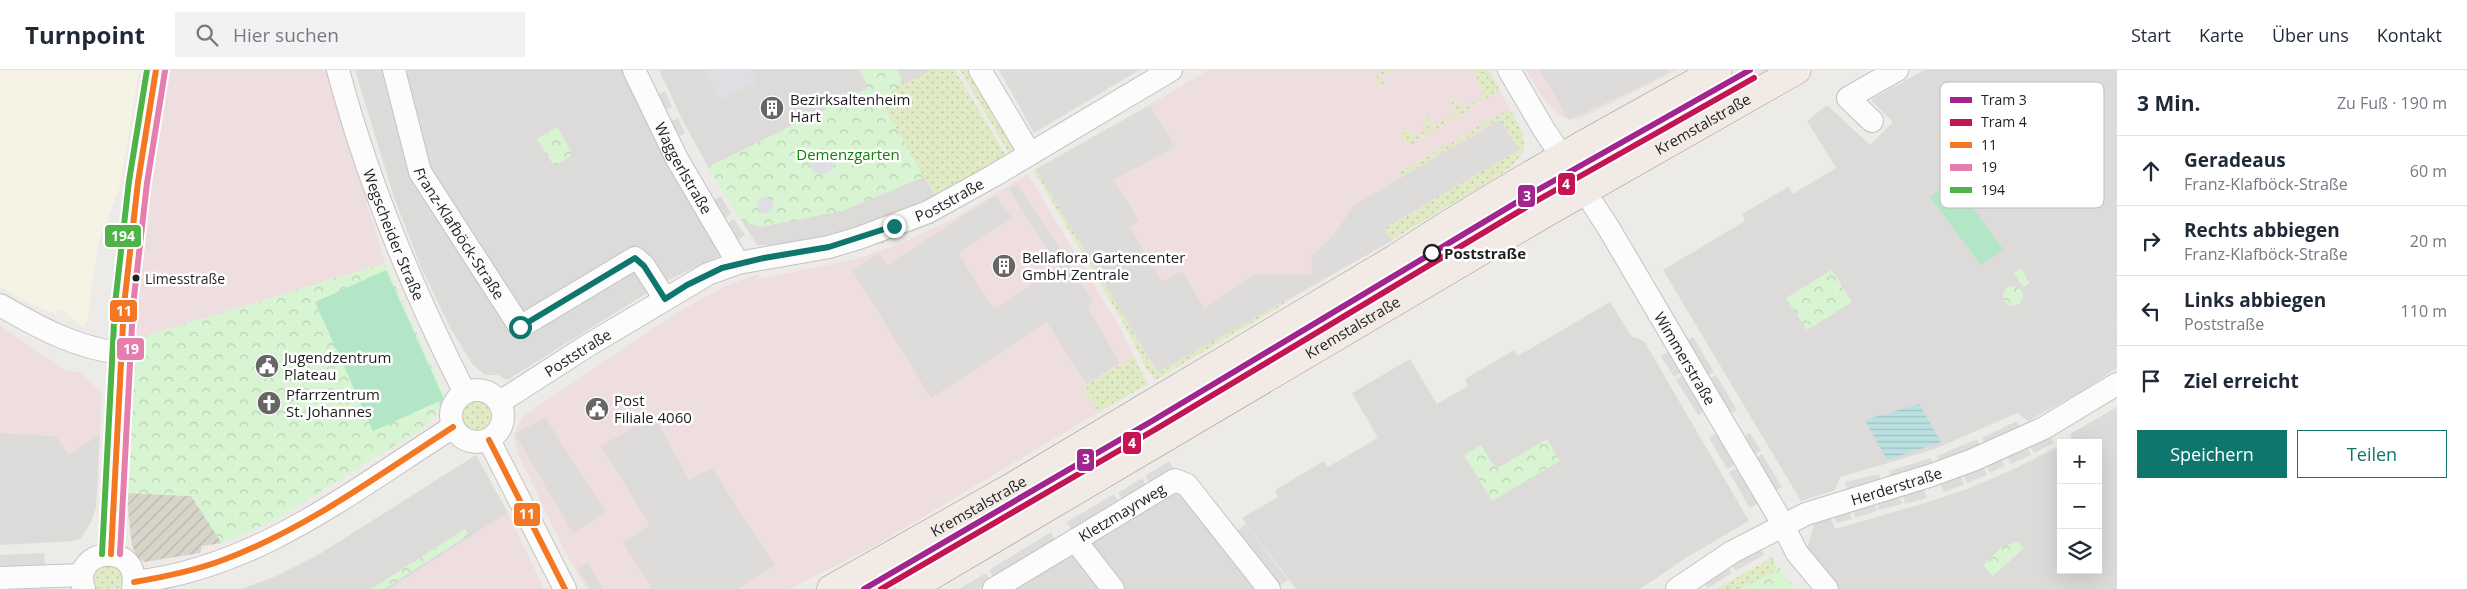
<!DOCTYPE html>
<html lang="de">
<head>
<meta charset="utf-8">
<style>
	:root { --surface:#fff; --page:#f2f2f3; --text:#1f2937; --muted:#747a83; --line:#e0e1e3; --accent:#0f766e }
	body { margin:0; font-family:"Open Sans",sans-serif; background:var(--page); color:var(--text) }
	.controls { position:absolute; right:15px; bottom:15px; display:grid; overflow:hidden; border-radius:0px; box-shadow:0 5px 20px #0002 }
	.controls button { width:45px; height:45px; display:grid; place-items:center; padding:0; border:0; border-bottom:1px solid var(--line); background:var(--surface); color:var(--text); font:25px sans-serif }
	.stop { position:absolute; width:15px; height:15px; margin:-11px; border:4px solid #0f766e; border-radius:50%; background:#fff }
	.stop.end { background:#0f766e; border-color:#fff; box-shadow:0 1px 5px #0008 }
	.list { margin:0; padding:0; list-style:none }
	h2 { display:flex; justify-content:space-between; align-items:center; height:65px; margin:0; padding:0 20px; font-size:21px }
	h2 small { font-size:16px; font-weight:400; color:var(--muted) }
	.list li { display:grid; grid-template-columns:32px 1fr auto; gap:15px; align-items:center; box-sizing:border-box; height:70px; padding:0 20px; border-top:1px solid var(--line) }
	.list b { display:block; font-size:19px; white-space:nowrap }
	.list p { margin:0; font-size:16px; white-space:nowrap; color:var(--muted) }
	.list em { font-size:16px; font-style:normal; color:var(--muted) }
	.actions { display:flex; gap:10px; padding:15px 20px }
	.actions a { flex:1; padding:11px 0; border:1px solid var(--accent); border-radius:0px; text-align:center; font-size:18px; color:var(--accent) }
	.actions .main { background:var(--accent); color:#fff }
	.icon { flex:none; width:28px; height:28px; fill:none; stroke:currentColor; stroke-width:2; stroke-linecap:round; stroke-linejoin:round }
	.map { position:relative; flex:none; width:2117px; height:519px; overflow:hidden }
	header { display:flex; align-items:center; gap:30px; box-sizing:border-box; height:70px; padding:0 25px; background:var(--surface); border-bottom:1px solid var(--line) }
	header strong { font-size:24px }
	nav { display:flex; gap:28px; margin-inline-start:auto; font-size:18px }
	.search { width:350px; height:45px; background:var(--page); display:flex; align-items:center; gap:12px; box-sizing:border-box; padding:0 18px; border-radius:0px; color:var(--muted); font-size:19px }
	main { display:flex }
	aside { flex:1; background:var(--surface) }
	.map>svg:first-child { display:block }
	.residential { fill:#dcdbd9 }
	.commercial { fill:#efdedf }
	.industrial { fill:#ebe0e9 }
	.education { fill:#f7f3e4 }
	.construction { fill:url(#construction-furrows) }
	.grass { fill:url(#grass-dots) }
	.park { fill:url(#park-crowns) }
	.pitch { fill:#b2e6c7 }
	.parking { fill:#dddcdb }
	.plaza { fill:#dedfe3 }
	.water { fill:url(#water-rules) }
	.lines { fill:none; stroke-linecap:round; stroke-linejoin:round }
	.minor-casing { stroke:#c4c3c2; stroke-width:24 }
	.major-casing { stroke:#a49584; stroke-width:29 }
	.minor { stroke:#fcfcfc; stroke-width:22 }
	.major { stroke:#f1eae5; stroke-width:28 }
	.bus-1-casing { stroke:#fff; stroke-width:10 }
	.bus-2-casing { stroke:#fff; stroke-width:10 }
	.bus-3-casing { stroke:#fff; stroke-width:10 }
	.bus-1 { stroke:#f47824; stroke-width:6 }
	.bus-2 { stroke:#e67daf; stroke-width:6 }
	.bus-3 { stroke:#4eb448; stroke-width:6 }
	.tram-1-casing { stroke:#fff; stroke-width:10 }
	.tram-2-casing { stroke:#fff; stroke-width:10 }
	.tram-1 { stroke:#a1248f; stroke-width:6 }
	.tram-2 { stroke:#c31553; stroke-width:6 }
	.route { stroke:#0f766e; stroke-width:6 }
	.stop-dot { fill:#fff; stroke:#1f1f1f; stroke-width:2.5 }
	.bus-dot { fill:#1f1f1f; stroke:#fff; stroke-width:2 }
	.labels { text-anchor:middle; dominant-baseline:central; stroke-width:5; stroke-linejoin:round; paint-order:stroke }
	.bus-label { font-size:14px; fill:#1f1f1f; stroke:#fff; text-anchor:start }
	.poi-label { font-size:15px; fill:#1f1f1f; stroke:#fff; text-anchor:start }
	.street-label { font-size:15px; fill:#1f1f1f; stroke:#fff }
	.park-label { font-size:15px; fill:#138109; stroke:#fff }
	.stop-label { font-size:15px; font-weight:bold; fill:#1f1f1f; stroke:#fff; text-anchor:start }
	.key { fill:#fff; stroke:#bcbcbc; stroke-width:1 }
	.key-label { font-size:14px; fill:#1f1f1f }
	.line-badge { stroke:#fff; stroke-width:2 }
	.badge-label { font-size:14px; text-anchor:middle; font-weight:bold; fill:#fff }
</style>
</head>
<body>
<header>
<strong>Turnpoint</strong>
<div class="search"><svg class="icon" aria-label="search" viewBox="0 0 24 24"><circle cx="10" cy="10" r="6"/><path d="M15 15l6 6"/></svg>Hier suchen</div>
<nav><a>Start</a><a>Karte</a><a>Über uns</a><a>Kontakt</a></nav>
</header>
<main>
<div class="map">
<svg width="2117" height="519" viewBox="0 0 2117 519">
	<defs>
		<pattern id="construction-furrows" width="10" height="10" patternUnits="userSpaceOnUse" patternTransform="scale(1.25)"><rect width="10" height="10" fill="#d7d4c9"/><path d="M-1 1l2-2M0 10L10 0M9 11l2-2" fill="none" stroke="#b8b6ac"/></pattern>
		<pattern id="grass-dots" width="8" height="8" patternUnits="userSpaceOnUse" patternTransform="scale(1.25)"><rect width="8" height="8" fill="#e0ebc6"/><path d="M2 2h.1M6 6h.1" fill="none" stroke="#c0c9aa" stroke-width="1.8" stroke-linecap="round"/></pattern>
		<pattern id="park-crowns" width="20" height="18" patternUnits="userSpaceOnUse" patternTransform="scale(1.25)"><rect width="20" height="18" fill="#d8f4d3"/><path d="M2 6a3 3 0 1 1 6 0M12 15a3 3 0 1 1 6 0" fill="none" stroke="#b9d1b5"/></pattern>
		<pattern id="water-rules" width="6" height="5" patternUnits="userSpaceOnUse" patternTransform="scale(1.25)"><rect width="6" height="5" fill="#bbe0e2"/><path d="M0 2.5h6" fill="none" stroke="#a0c0c1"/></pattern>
	</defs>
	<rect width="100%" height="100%" fill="#edebe8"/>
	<g class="residential">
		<path d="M355,0h270l97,185 -54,25 -161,100 -9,-5h-13l-12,-10 -22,-36 -30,-62 -26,-67z"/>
		<path d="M659,0h274l-28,14 -3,-3 22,96 11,19 -67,28 -41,12 -52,9h-18l-49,-78 -27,-50z"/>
		<path d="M1924,0h193v298l-33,22 -56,31 -11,-8 -82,36 -95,28 -5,13 -34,11 -138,-231 82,-49 -3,-7 46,-27 5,7 43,-26 -29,-47 20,-16 43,40 23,-23 -22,-22z"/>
		<path d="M1610,232l21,34 13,5 105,180 -60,35 -49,33h-344l-54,-71 36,-21 -3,-7 49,-29 4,6 50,-29 -26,-45 58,-34 27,45 31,-18 -3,-7 49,-29 4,6z"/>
		<path d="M2117,337v182h-280l-31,-38 9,-29 16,-5 4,12 90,-26 42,-14 43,-18 51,-26v125h37v-127h-32l6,-5 -2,-4z"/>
		<path d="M0,363l56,3 13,18 31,-20 -4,73 -5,15 -10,16 -8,3 -73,4z"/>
		<path d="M476,385l32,58 -119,76h-148l33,-12 44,-22z"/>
		<path d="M1174,419l7,3 75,97h-139l-27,-48z"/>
		<path d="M1074,483l33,36h-100z"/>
	</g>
	<g class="commercial">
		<path d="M164,0h163l58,193 -250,76 12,-120 -2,-27z"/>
		<path d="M1208,0h281l34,64 1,16 -7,11 -18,15 -344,203 -9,-11 -18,-37 -93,-158z"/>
		<path d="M1526,0h152l-100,50 -13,-2 -10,-6 -10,-11z"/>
		<path d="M1028,104l94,158 12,25 -51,30 16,25 -228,136 -81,41h-203l-24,-41 -46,-96 -3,-17 8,-18 156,-105 45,-25 35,-13 1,5 97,-20 46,-16 51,-24z"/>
		<path d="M0,255l65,46 14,1 22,21 -1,41 -31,21 -13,-19 -56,-3z"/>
		<path d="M508,443l36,76h-155l110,-71z"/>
	</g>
	<g class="industrial">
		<path d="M1738,0h43l-157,91 -12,-21z"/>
		<path d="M1522,117l13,21 -509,303 -134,78h-46z"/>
	</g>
	<path class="education" d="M0,0h139l-19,117 -22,56 -11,79 -5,5 -21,-18 -5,5 -29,-12 -27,-16z"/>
	<path class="construction" d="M126,423l65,3 31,47 -20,3 -2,7 -56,9 -7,-5 -5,-11z"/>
	<g class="grass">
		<path d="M933,0h22l51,86 -71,40 -53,-93 20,-22 3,3z"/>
		<path d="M960,0h13l44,78 -6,9z"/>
		<path d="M1384,0h9l-12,7 5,10h-2l-6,-3 -1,-10z"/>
		<path d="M1473,0h16l10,19 -2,3 -85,52 -11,-3v-7l7,-5 6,9 14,-9 -6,-9 5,-3 6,10 24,-14 -6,-10 5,-3 6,9 23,-13z"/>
		<path d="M1148,35l-100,61 65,129 39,70 6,4h7l123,-74 -2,8 -129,76 -11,-11 -18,-37 -94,-160z"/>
		<path d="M1512,42c14,27 20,38 -7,59l-121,74v-24l7,-9 7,10 119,-74 -18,-29 -96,57h-3l1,-4 100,-59z"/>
		<path d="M988,120l1,1 -54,32 -59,23 -1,-3z"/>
		<path d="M1134,287l14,27 -49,28 -16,-25z"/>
		<circle cx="476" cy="346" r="15"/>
		<path d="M1768,490l4,1 6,9 -38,19h-24z"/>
		<path d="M112,495c9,6 13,12 8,23l-23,1 -4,-9c2,-12 8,-13 19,-15z"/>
	</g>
	<g class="park">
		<path d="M860,0h37l5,11 -20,22 42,74 -82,34 -81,16 -19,-6 -34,-54 160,-79z"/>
		<path d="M557,57l16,28 -19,11 -17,-27z"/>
		<path d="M385,193l61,134 -11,18 -12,13 -152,94 -49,21 -31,-47 -65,-3 9,-154z"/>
		<path d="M2021,198l9,15 -7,4 -9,-14z"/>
		<path d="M1832,200l20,32 -45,28 -21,-32z"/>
		<circle cx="2013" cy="226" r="10"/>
		<path d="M1547,369l13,22 -68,40 -28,-46 17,-10 15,24z"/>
		<path d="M465,459l4,6 -85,54h-13z"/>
		<path d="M2018,472l6,6 -31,28 -10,-11 20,-19z"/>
		<path d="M1772,487l23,32h-55l38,-19 -6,-9 -4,-1 -55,29z"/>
	</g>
	<g class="pitch">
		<path d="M1952,110l51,69 -22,16 -51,-68z"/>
		<path d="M386,200l58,129 -71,32 -58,-129z"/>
	</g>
	<g class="parking">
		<path d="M387,0l26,101 -12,3 -27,-103z"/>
		<path d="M401,0h11l14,53 -11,3z"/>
		<path d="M999,0h140l-105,63z"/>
		<path d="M1540,0h127l2,3 -100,47z"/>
		<path d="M665,21l7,16 -11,5 -7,-15z"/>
		<path d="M1150,35l25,42 -61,33 25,41 -9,6 32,55 20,-11 22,37 52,-34h57l-2,-18 23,-21 20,-30 146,-85 19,30 -135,78 8,13 -234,131 -122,-203z"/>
		<path d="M678,48l7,15 -10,6 -8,-16z"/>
		<path d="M432,77l21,34 -9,5 -21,-34z"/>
		<path d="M1018,114l75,117 -6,5 33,57 -34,21 -39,-62 -116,76 -79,-128 27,-16 8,11 109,-70 16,23 -54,35 36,56 65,-42 -50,-78z"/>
		<path d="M420,116l41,67 -10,6 -41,-67z"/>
		<path d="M462,126l27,43 -10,6 -27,-43z"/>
		<path d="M721,126l10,18 -10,6 -11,-18z"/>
		<path d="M734,149l11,16 -10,7 -11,-17z"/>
		<path d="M1951,220l23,39 -9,5 -23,-38z"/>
		<path d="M2117,246v14l-16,9 -7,-10z"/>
		<path d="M2005,262l44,74 -9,5 -45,-74z"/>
		<path d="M2090,262l6,10 -24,13 -6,-10z"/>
		<path d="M1693,267l21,35 -9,5 -21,-35z"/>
		<path d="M1671,280l13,21 -10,6 -13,-21z"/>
		<path d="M2117,280v13l-15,9 -6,-9z"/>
		<path d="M1999,290l34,57 -4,3 -34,-57z"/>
		<path d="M1685,304l22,36 -9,5 -22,-35z"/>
		<path d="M1716,305l21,35 -9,5 -21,-35z"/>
		<path d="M654,346l35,64 23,-12 63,97 -38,24h-85l-29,-47 27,-17 -49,-79z"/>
		<path d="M545,347l61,96 -33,20 -58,-99z"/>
		<path d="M2017,351l4,8 -35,17 -4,-8z"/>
		<path d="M1718,363l18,31 -9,5 -18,-31z"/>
		<path d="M1750,363l11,18 -9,5 -11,-18z"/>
		<path d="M2049,363l5,10 -20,10 -5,-9z"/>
		<path d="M2109,366l8,11v10l-3,3 -13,-17z"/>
		<path d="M1977,369l4,9 -40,17 -4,-9z"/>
		<path d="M2026,375l5,10 -20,9 -5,-10z"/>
		<path d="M1762,384l20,33 -9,6 -20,-33z"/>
		<path d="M2000,386l5,10 -15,7 -5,-10z"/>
		<path d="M1931,388l3,9 -42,13 -3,-9z"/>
		<path d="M1169,391l6,10 -24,15 -6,-10z"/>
		<path d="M1983,395l4,10 -20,8 -5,-10z"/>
		<path d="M1738,397l22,35 -10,6 -21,-36z"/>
		<path d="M1879,404l2,9 -33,9 -3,-10z"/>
		<path d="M1960,404l4,11 -20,7 -4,-10z"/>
		<path d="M1142,408l5,9 -23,15 -6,-9z"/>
		<path d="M1923,417l4,11 -22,6 -3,-11z"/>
		<path d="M1168,423l5,9 -19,12 -5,-9z"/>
		<path d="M1114,424l6,10 -47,29 -6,-11z"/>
		<path d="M1899,424l3,10 -23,6 -3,-10z"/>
		<path d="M1873,430l4,11 -22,7 -4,-11z"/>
		<path d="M1145,437l6,9 -18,11 -6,-9z"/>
		<path d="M1192,438l12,15 -8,6 -12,-15z"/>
		<path d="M1849,438l3,11 -16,4 -3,-11z"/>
		<path d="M1123,450l6,9 -19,12 -6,-10z"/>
		<path d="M1246,454l42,56 -9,6 -42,-55z"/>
		<path d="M1051,462l5,9 -61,38 -6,-9z"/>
		<path d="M1215,467l14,18 -9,7 -14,-18z"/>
		<path d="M1759,476l5,9 -29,16 -5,-10z"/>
		<path d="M44,483l1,11 -45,3v-12z"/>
		<path d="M1062,486l6,9 -22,14 -6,-9z"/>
		<path d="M1080,491l21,28h-13l-17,-21z"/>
		<path d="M588,493l15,26h-13l-12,-20z"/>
		<path d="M1726,494l6,9 -24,15 -7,-8z"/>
		<path d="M1240,499l12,15 -6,5h-5l-10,-13z"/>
		<path d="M986,503l5,9 -12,7h-20z"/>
		<path d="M1033,504l6,10 -9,5h-22z"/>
	</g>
	<g class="plaza">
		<path d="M713,0h37l6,12 -36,18 -14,-27z"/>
		<circle cx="822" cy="91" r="13"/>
		<circle cx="765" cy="135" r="8"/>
	</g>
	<path class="water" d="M1919,334l22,38 -54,18 -22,-40z"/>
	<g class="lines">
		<g class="minor-casing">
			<g id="minor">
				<path id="s1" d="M338,0c30,113 74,219 127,323"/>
				<path id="s2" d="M394,0l26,102 100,155 115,-69 9,8 21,33"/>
				<path id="s3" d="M634,0l43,89 61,104"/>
				<path d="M980,0l50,84"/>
				<path id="s4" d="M1509,0l34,58 65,99 169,287 20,39 30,36"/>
				<path d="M1872,51l-24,-23 49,-28"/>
				<path d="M0,235c38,22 76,43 120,48"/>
				<circle cx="477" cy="346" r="26"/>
				<path id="s5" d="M500,332l87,-56 121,-72 30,-11 91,-16 30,-9 69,-26 65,-36 178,-106"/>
				<path d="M489,370l76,149"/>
				<path d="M1075,470l38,49"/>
				<path d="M111,484l13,-249 14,-123 18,-112"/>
				<path d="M0,508l82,-3"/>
				<path d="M134,512c123,-14 218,-91 319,-155"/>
				<path d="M84,519c-15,-41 58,-50 49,0"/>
				<path id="s6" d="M994,519l181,-109 12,5 7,9 75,95"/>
				<path id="s7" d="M1677,519l55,-37 74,-38 126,-39 41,-15 71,-32 73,-44"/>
			</g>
		</g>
		<g class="major-casing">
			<g id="major">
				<path id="s8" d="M831,519l179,-101 386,-230c104,-69 213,-128 322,-188"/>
				<path id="s9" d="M909,519l628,-371 260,-148"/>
			</g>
		</g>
		<use href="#minor" class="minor"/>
		<use href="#major" class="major"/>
		<g class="bus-1-casing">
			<g id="bus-1">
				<path d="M489,370l76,149"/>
				<path d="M111,484l13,-249 14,-123 18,-112"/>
				<path d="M134,512c30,-5 60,-11 89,-22 83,-31 156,-85 230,-133"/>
			</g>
		</g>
		<g class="bus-2-casing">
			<path id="bus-2" d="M120,484l13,-248 14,-123 18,-112"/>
		</g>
		<g class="bus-3-casing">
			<path id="bus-3" d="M102,484l13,-250 14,-123 18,-111"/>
		</g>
		<use href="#bus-1" class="bus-1"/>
		<use href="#bus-2" class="bus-2"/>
		<use href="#bus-3" class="bus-3"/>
		<g class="tram-1-casing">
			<path id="tram-1" d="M864,519l288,-168 382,-229 216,-122"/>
		</g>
		<g class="tram-2-casing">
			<path id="tram-2" d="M881,519l275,-160 382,-229 216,-122"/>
		</g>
		<use href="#tram-1" class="tram-1"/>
		<use href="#tram-2" class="tram-2"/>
	</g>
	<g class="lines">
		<path class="route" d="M520,257l115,-69 9,8 21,33 22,-14 35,-17 42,-10 65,-11 65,-21"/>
	</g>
	<defs>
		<g id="building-disc" transform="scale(1.25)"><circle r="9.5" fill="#676665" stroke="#fff"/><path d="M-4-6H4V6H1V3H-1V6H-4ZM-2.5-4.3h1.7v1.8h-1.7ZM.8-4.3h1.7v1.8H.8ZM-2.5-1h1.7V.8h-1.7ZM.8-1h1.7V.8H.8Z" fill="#fff"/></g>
		<g id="civic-disc" transform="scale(1.25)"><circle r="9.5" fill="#676665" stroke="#fff"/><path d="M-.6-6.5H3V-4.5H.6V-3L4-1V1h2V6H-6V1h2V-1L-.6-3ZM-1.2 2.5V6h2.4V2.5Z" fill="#fff"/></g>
		<g id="church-disc" transform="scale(1.25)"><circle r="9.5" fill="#676665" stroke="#fff"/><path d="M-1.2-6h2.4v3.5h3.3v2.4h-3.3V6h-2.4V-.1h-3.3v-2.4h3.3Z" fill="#fff"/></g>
	</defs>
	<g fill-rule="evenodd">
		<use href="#building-disc" x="772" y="38"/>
		<use href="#building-disc" x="1004" y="196"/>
		<use href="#civic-disc" x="267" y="296"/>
		<use href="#church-disc" x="269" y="333"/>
		<use href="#civic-disc" x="597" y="339"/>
	</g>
	<circle class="stop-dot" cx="1432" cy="183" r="8"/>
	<circle class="bus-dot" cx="136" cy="208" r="4.5"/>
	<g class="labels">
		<g class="bus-label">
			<text x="145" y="208">Limesstraße</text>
		</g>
		<g class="poi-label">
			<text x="790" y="29">Bezirksaltenheim<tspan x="790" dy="17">Hart</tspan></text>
			<text x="1022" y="187">Bellaflora Gartencenter<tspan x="1022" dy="17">GmbH Zentrale</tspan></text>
			<text x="284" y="287">Jugendzentrum<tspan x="284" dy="17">Plateau</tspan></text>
			<text x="286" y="324">Pfarrzentrum<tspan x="286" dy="17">St. Johannes</tspan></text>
			<text x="614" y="330">Post<tspan x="614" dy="17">Filiale 4060</tspan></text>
		</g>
		<g class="street-label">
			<text stroke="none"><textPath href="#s9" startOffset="920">Kremstalstraße</textPath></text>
			<text stroke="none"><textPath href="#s3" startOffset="110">Waggerlstraße</textPath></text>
			<text stroke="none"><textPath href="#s5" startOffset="498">Poststraße</textPath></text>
			<text stroke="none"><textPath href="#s2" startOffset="178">Franz-Klafböck-Straße</textPath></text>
			<text stroke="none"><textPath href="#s1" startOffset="174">Wegscheider Straße</textPath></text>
			<text stroke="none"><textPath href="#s9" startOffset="515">Kremstalstraße</textPath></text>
			<text stroke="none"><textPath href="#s5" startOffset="92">Poststraße</textPath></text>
			<text stroke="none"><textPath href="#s4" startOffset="338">Wimmerstraße</textPath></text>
			<text stroke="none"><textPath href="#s7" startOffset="244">Herderstraße</textPath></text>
			<text stroke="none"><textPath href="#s8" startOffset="169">Kremstalstraße</textPath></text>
			<text stroke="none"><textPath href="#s6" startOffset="149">Kletzmayrweg</textPath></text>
		</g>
		<g class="park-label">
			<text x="848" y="84">Demenzgarten</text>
		</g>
		<g class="stop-label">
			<text x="1444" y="183">Poststraße</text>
		</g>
	</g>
	<rect x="1940" y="12" width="164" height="126" rx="8" class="key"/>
	<rect x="1950" y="27" width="22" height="6" fill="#a1248f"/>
	<rect x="1950" y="49" width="22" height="7" fill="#c31553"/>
	<rect x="1950" y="72" width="22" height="6" fill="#f47824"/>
	<rect x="1950" y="94" width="22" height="7" fill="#e67daf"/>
	<rect x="1950" y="117" width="22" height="6" fill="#4eb448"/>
	<g class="key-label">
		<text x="1981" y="35">Tram 3</text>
		<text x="1981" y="57">Tram 4</text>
		<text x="1981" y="80">11</text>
		<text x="1981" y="102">19</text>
		<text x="1981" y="125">194</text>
	</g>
	<g class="line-badge">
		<rect x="1557" y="102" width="19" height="24" rx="5" fill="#c31553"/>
		<rect x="1517" y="114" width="19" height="24" rx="5" fill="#a1248f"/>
		<rect x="104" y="154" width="38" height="24" rx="5" fill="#4eb448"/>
		<rect x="109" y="229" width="29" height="24" rx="5" fill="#f47824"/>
		<rect x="116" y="267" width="29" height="24" rx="5" fill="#e67daf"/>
		<rect x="1122" y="361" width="20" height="24" rx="5" fill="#c31553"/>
		<rect x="1076" y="378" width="19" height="24" rx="5" fill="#a1248f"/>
		<rect x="513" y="432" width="28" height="25" rx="5" fill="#f47824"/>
	</g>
	<g class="badge-label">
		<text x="1566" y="119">4</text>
		<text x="1527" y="131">3</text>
		<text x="123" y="171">194</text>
		<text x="124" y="246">11</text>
		<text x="131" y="284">19</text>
		<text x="1132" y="378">4</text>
		<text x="1086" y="394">3</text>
		<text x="527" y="449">11</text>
	</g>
</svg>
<div class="controls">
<button>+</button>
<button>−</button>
<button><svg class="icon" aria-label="layers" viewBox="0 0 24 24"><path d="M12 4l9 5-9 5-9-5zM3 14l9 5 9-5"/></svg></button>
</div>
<div class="stop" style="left:520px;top:257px"></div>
<div class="stop end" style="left:894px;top:156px"></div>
</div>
<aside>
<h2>3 Min.<small>Zu Fuß · 190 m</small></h2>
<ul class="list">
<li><svg class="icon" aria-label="ahead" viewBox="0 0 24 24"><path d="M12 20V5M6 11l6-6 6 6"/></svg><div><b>Geradeaus</b><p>Franz-Klafböck-Straße</p></div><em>60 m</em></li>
<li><svg class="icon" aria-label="right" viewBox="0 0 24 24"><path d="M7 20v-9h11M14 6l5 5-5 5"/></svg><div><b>Rechts abbiegen</b><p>Franz-Klafböck-Straße</p></div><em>20 m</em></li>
<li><svg class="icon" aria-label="left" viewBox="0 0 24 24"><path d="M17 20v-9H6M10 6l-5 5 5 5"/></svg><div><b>Links abbiegen</b><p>Poststraße</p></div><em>110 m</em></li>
<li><svg class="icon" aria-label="arrive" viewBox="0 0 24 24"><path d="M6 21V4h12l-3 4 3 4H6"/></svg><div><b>Ziel erreicht</b></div></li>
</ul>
<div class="actions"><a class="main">Speichern</a><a>Teilen</a></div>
</aside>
</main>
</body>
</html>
